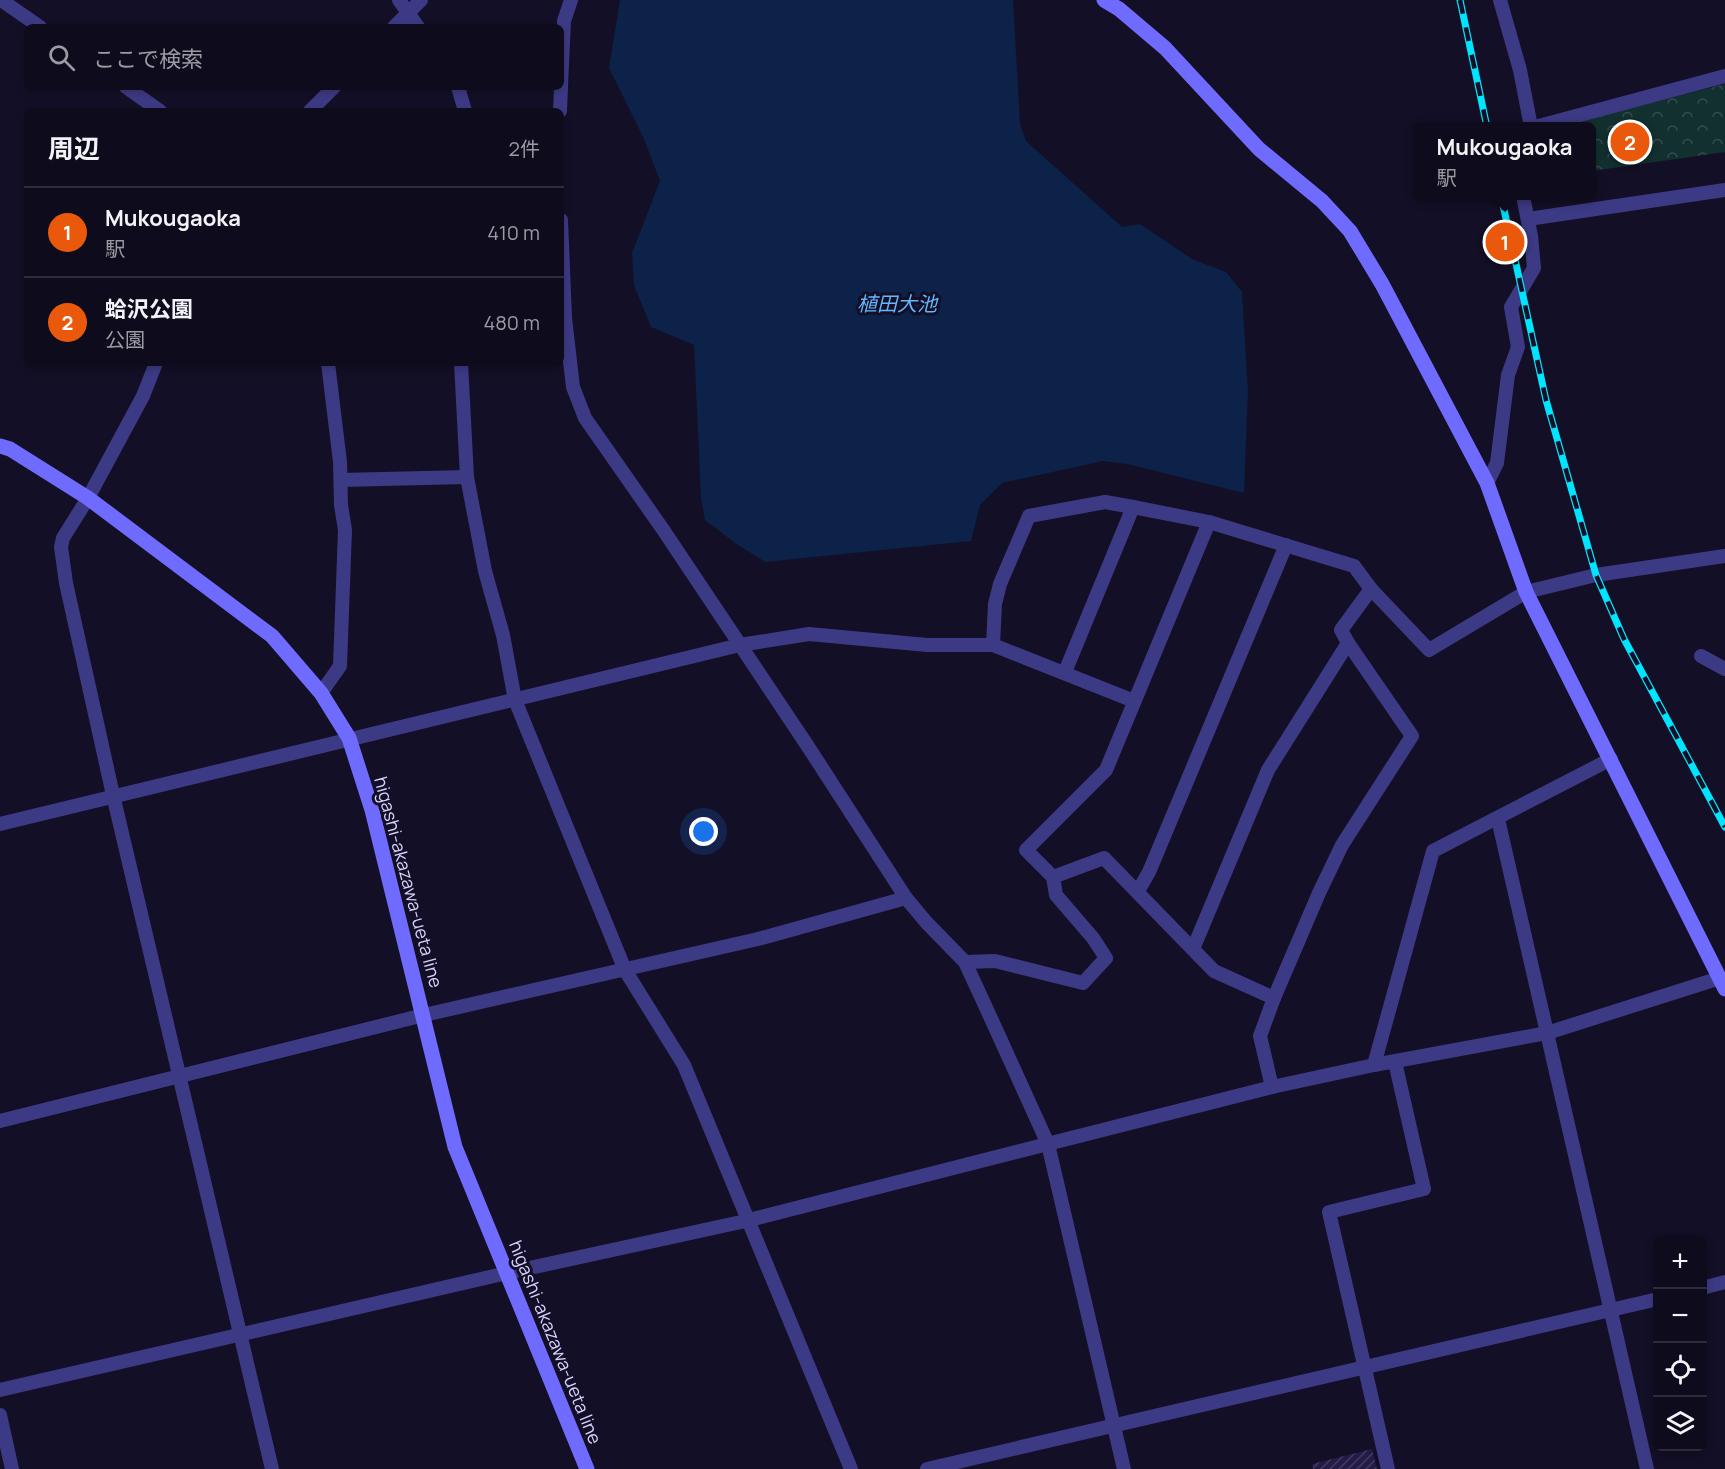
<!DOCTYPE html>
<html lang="ja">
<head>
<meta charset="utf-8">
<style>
	:root { --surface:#0e0b1c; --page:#171425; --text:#f1f3f6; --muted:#9b9ba3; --line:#2e2b3b; --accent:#ea580c }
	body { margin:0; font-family:Manrope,"Noto Sans JP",sans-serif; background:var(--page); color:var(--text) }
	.controls { position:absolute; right:18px; bottom:18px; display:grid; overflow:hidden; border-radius:9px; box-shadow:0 3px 9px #0003 }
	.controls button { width:54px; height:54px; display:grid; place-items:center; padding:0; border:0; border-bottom:2px solid var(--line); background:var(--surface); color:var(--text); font:30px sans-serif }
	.you { position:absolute; left:704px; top:832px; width:21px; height:21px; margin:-15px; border:4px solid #fff; border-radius:50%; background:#1a73e8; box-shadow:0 0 0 9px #1a73e833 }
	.badge { display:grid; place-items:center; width:39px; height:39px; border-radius:50%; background:var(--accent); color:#fff; font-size:20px; font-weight:700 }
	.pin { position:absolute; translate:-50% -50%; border:3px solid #fff; box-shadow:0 2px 6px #0006 }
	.popup { position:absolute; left:1413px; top:122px; width:183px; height:78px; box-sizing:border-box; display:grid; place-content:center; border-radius:9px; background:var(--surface); filter:drop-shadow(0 2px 4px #0005); font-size:20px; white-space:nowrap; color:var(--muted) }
	.popup b { font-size:22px; color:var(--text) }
	.popup::after { content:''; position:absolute; left:50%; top:100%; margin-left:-12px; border:12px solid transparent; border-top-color:var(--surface) }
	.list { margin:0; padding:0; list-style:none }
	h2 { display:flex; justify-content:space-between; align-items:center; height:78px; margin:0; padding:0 24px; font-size:26px }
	h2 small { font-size:20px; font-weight:400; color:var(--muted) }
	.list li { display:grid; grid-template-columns:39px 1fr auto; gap:18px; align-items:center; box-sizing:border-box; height:90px; padding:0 24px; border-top:2px solid var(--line) }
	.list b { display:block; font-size:22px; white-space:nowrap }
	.list p { margin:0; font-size:20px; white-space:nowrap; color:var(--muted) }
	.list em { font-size:20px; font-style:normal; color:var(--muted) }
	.icon { flex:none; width:33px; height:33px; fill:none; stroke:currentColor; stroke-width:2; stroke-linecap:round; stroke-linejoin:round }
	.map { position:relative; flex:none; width:1725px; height:1469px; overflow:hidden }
	.search { position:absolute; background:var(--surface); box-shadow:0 3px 9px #0003; left:24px; top:24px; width:540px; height:66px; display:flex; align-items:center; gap:15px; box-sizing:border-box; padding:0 21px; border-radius:9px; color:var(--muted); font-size:22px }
	.panel { position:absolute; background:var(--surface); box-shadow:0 3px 9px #0003; left:24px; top:108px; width:540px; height:258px; border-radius:9px }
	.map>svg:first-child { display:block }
	.park { fill:url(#park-crowns) }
	.water { fill:#0c2248 }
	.building { fill:url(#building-hatch) }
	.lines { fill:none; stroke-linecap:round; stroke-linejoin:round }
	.street { stroke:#3d3a85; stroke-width:14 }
	.secondary { stroke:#6f6bff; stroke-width:15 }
	.rail-casing { stroke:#00e5ff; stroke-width:7 }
	.rail { stroke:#130f26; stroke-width:4.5; stroke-dasharray:14; stroke-linecap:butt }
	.labels { text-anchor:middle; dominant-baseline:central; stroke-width:6; stroke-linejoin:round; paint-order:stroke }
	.street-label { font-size:18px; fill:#d9d4ff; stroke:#130f26 }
	.water-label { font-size:20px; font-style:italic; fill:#62b6ff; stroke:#130f26 }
</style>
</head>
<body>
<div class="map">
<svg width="1725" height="1469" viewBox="0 0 1725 1469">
	<defs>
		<pattern id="park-crowns" width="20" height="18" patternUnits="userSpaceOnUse" patternTransform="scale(1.5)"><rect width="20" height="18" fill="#12302f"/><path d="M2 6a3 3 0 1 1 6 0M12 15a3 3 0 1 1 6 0" fill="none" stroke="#344d4e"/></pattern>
		<pattern id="building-hatch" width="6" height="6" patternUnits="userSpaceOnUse" patternTransform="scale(1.5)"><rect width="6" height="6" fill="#241b47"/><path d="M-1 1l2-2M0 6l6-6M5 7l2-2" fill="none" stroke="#433b63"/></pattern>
	</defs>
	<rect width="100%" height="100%" fill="#130f26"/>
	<path class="park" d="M1725,84v68l-133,19v-44h-37z"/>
	<path class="water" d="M620,0h393l7,124 6,17 96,86 18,-3 52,35 34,13 16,20 6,99 -4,102 -117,-29 -24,-3 -101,22 -22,22 -9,36 -206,21 -30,-19 -30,-23 -4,-22 -7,-153 -43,-18 -17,-42 -2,-32 28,-72 -16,-42 -35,-71z"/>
	<path class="building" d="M1372,1449l5,20h-64l-1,-5z"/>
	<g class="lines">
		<g class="street">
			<path d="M1,0l39,27"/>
			<path d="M399,0l19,27"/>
			<path d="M1500,0l20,70 11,57"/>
			<path d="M394,27l27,-27"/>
			<path d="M561,85l3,-64 7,-21"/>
			<path d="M126,87l34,24"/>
			<path d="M458,87l7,24"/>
			<path d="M310,111l24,-24"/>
			<path d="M560,111l1,-24"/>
			<path d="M1535,127l190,-51"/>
			<path d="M1528,219l197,-29"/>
			<path d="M561,220l4,98 8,69 12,31 79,113 143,214 99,153 20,24 39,40 29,63 54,119 76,325"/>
			<path d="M156,363l-13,33 -55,102 -25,40 -2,9 5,36 47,212 159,674"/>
			<path d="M461,363l6,114 18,94 18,64 12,65 110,270 59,95 167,404"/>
			<path d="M341,480l126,-3"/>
			<path d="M1487,483l10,-20 11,-88 10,-28 -7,-40 23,-39 -3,-32 -8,-40"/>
			<path d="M993,645l2,-41 5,-20 29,-68 76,-14 28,5 76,15 145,44 17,23 58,61 97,-58 70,-17 129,-19"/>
			<path d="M1701,656l24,13"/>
			<path d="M1065,672l68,-165"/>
			<path d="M321,693l19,-27 5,-136 -4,-25 -1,-43 -12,-99"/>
			<path d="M1498,819l149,650"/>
			<path d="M0,824l740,-179 69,-11 118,11h66l141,56"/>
			<path d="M1053,877l51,-19 110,113 60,27"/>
			<path d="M1138,891l11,-19 137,-327"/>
			<path d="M1193,949l75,-179 80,-127"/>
			<path d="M965,962l30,-1 88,22 23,-25 -13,-20 -37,-43 -3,-18 -27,-27 80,-80 103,-248"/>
			<path d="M1374,1065l59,-214 178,-92"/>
			<path d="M1272,1087l-12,-51 14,-38 45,-105 23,-48 70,-109 -64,-93 -7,-13 30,-41"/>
			<path d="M0,1121l424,-106 334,-76 148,-41"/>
			<path d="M1702,1288l23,-6"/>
			<path d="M0,1390l507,-117 234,-51 531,-135 102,-22 173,-32 173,-55"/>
			<path d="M0,1415l12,54"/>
			<path d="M927,1469l731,-170"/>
			<path d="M1388,1469l-59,-257 95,-23 -29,-127"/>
		</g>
		<g class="secondary">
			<path d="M1104,0l15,9 46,39 94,101 63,52 28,30 32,53 105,199 39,109 199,397"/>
			<path d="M0,446l10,3 78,49 184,138 49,57 28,45 23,72 83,337 132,322"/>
		</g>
		<g class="rail-casing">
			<g id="rail">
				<path d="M1460,0l27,127"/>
				<path d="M1501,196l45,204 50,175 28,64 101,188"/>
			</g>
		</g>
		<use href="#rail" class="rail"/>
	</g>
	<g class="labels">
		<g class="street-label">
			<text transform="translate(409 882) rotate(75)">higashi-akazawa-ueta line</text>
			<text transform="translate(556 1342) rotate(68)">higashi-akazawa-ueta line</text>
		</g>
		<g class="water-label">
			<text x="897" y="303">植田大池</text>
		</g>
	</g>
</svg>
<div class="controls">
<button>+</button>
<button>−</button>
<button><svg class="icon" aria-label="locate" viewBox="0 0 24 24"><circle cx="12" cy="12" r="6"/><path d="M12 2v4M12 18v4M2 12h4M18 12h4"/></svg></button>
<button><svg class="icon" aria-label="layers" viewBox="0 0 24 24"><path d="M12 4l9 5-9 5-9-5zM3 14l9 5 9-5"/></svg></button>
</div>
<div class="you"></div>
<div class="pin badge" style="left:1505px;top:242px">1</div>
<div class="popup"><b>Mukougaoka</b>駅</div>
<div class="pin badge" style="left:1630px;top:142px">2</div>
<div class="search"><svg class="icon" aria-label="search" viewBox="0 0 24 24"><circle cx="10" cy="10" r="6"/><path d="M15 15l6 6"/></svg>ここで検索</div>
<section class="panel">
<h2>周辺<small>2件</small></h2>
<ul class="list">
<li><span class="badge">1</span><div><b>Mukougaoka</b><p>駅</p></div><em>410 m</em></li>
<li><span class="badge">2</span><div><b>蛤沢公園</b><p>公園</p></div><em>480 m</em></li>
</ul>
</section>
</div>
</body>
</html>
